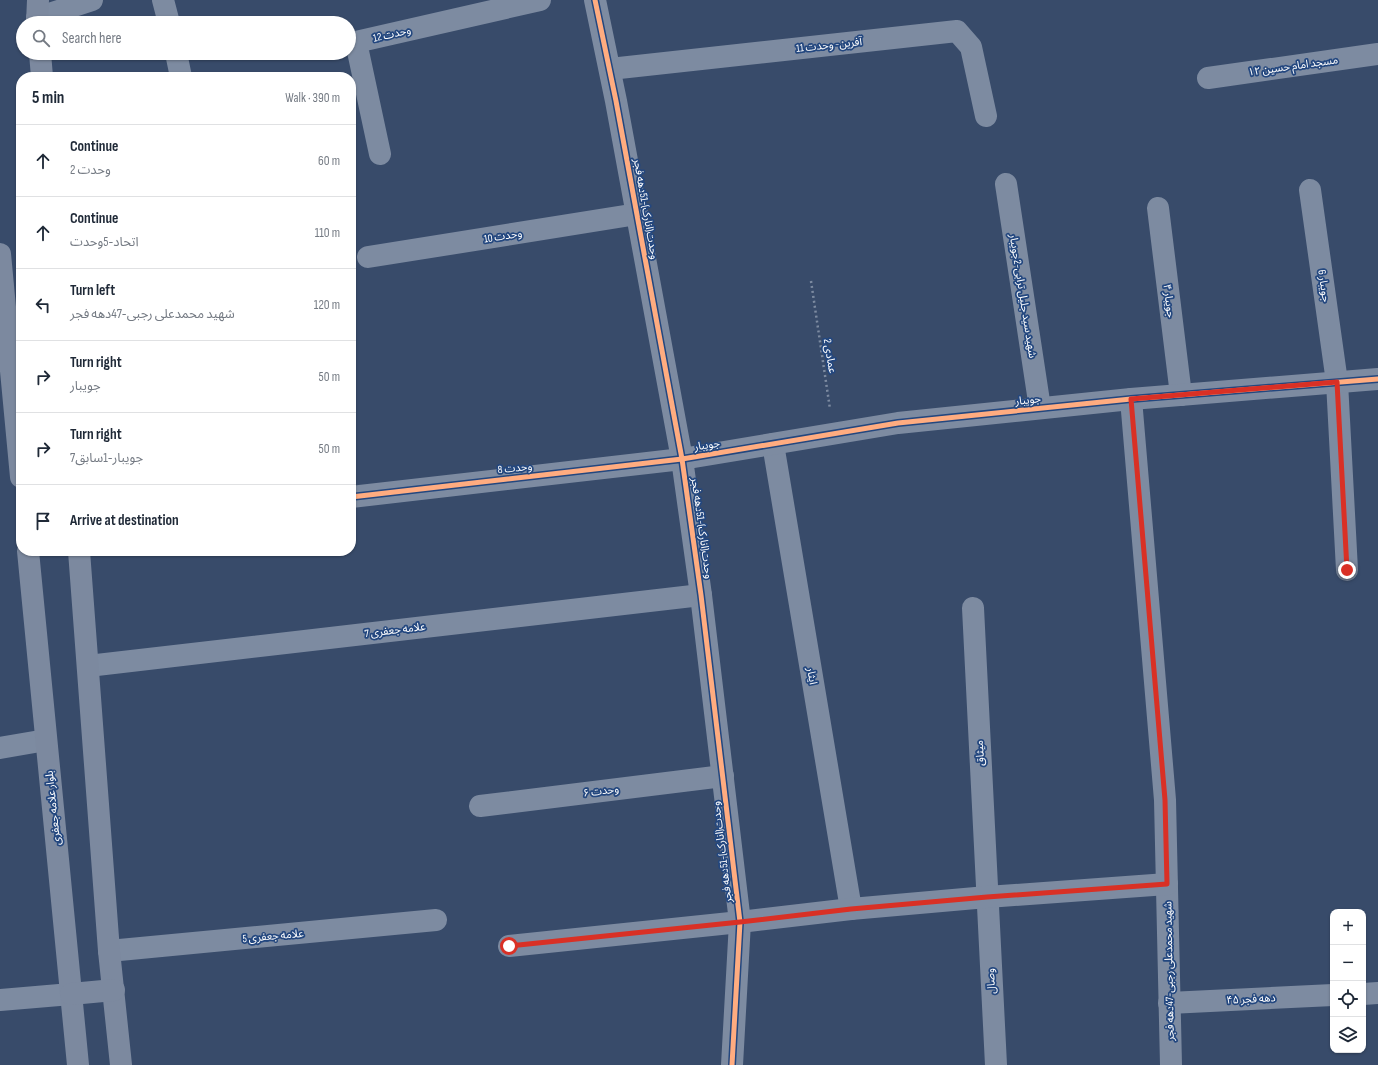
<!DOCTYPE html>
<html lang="en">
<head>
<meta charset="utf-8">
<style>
	:root { --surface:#fff; --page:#f6f6f7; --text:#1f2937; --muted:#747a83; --line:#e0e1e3 }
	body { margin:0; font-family:"Sofia Sans Condensed","Noto Sans Arabic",sans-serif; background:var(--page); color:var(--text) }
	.controls { position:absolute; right:12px; bottom:12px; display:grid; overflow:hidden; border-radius:8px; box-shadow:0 1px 3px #0004 }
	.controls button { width:36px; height:36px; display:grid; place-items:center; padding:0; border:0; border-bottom:1px solid var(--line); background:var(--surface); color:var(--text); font:20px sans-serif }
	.stop { position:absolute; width:12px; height:12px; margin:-9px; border:3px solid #d93025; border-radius:50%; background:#fff }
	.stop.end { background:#d93025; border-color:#fff; box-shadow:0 1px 4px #0008 }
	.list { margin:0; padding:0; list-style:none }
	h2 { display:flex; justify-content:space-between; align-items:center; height:52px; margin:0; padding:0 16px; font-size:17px }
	h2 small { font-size:13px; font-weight:400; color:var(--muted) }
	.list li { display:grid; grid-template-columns:26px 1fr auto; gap:12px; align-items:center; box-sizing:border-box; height:72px; padding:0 16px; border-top:1px solid var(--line) }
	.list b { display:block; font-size:15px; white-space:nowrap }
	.list p { margin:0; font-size:13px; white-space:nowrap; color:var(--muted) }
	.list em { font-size:13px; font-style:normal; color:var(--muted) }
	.icon { flex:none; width:22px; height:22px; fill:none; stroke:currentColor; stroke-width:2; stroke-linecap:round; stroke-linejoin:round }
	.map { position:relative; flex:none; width:1378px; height:1065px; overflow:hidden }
	.search { position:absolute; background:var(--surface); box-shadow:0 1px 3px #0004; left:16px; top:16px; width:340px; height:44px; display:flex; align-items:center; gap:10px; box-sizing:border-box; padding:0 14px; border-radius:22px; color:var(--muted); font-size:15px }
	.panel { position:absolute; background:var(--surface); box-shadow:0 1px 3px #0004; left:16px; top:72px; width:340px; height:484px; border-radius:16px }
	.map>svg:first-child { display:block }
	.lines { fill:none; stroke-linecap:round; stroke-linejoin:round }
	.path { stroke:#7d8ba1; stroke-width:2.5; stroke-dasharray:2 3; stroke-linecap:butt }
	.minor { stroke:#7d8ba1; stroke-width:22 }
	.major { stroke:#7c899f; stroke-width:22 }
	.cycleway-casing { stroke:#23477f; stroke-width:8 }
	.cycleway { stroke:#ffac80; stroke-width:5 }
	.route { stroke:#d93025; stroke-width:5 }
	.labels { text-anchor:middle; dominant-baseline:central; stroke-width:3.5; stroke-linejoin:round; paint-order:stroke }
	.street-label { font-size:11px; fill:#fff; stroke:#23477f }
</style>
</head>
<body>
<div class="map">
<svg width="1378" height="1065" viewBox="0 0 1378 1065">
	<rect width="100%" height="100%" fill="#384b6a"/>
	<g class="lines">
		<path class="path" d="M811,281l19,128"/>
		<g class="minor">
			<path d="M163,0l6,23"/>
			<path d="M595,0l21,101 66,358 19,136 39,327 -8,143"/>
			<path d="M37,18l55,-18"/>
			<path d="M176,53l5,24"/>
			<path d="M610,69l347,-38 14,16 15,69"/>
			<path d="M1208,78l170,-24"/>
			<path d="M380,154l-24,-112 184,-42"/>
			<path d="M1006,184l34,224"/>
			<path d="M1310,190l27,192 10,188"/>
			<path d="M1158,208l23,187"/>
			<path d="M368,257l269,-43"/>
			<path d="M1131,399l34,401 6,265"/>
			<path d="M773,444l78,465"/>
			<path d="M351,497l331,-38 216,-36 233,-24 247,-20"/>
			<path d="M973,608l23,457"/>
			<path d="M88,666l613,-71"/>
			<path d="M0,748l46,-8"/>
			<path d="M480,806l243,-30"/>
			<path d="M509,946l231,-24 111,-13 136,-12 180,-13"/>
			<path d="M109,951l327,-31"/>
			<path d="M1363,994l15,-1"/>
			<path d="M0,1000l71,-6"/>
			<path d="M1169,1003l164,-8"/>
		</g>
		<g class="major">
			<path d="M37,23l1,-23"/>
			<path d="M40,53l2,24"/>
			<path d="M0,254l21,223"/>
			<path d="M28,551l50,514"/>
			<path d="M79,551l30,400 12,114"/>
			<path d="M71,994l43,-4"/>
		</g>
		<g class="cycleway-casing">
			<g id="cycleway">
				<path d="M595,0l21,101 66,358 19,136 39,327 -8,143"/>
				<path d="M351,497l331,-38 216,-36 233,-24 247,-20"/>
			</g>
		</g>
		<use href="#cycleway" class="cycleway"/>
	</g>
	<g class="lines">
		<path class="route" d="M509,946l231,-24 111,-13 136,-12 180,-13 -2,-84 -34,-401 206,-17 10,188"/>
	</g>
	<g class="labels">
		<g class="street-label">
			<text transform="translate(392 34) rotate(-13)">وحدت 12</text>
			<text transform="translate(829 45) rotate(-6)">آفرین- وحدت 11</text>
			<text transform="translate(1293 66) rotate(-8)">مسجد امام حسین ۱۲</text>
			<text transform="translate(646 209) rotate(80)">وحدت(انارک)-51دهه فجر</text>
			<text transform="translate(503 236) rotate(-9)">وحدت 10</text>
			<text transform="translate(1324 286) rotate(82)">جویبار 6</text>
			<text transform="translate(1023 296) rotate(81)">شهید سید جلیل ترابی-2جویبار</text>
			<text transform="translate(1169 301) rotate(83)">جویبار ۴</text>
			<text transform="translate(830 356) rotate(81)">عمادی 2</text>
			<text transform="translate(1028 400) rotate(-6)">جویبار</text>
			<text transform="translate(707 445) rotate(-9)">جویبار</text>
			<text transform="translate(515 468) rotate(-6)">وحدت 8</text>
			<text transform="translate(702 528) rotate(82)">وحدت(انارک)-51دهه فجر</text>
			<text transform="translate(395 630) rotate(-7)">علامه جعفری 7</text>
			<text transform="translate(812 676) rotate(80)">ایثار</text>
			<text transform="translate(980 753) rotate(-93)">میثاق</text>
			<text transform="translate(601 791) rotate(-7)">وحدت ۶</text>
			<text transform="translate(53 808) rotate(-96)">بلوار علامه جعفری</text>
			<text transform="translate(722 852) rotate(-97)">وحدت(انارک)-51دهه فجر</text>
			<text transform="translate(273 936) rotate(-5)">علامه جعفری 5</text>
			<text transform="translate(1169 971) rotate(-91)">شهید محمدعلی رجبی-47دهه فجر</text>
			<text transform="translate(991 981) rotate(-93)">وصال</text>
			<text transform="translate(1251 999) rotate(-3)">دهه فجر ۴۵</text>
		</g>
	</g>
</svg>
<div class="controls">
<button>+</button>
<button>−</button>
<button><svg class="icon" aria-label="locate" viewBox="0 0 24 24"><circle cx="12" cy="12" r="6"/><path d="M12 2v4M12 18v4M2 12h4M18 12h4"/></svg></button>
<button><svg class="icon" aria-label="layers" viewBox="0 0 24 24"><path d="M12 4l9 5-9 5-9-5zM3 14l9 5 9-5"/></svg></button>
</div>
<div class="stop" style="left:509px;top:946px"></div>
<div class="stop end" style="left:1347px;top:570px"></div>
<div class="search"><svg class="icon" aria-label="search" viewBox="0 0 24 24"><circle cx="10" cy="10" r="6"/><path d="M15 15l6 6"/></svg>Search here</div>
<section class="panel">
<h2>5 min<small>Walk · 390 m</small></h2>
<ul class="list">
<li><svg class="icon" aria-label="ahead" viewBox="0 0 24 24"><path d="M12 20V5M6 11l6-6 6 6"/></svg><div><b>Continue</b><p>وحدت 2</p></div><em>60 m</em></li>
<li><svg class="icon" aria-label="ahead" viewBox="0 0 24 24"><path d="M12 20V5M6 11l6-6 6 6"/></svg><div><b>Continue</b><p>اتحاد-5وحدت</p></div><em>110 m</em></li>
<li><svg class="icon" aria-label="left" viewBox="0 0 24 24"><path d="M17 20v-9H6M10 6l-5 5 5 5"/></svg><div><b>Turn left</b><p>شهید محمدعلی رجبی-47دهه فجر</p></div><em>120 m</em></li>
<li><svg class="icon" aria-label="right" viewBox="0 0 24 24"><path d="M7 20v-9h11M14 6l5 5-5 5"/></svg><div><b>Turn right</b><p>جویبار</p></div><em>50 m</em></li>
<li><svg class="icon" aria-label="right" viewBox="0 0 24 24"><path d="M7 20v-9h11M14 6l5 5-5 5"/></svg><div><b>Turn right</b><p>7جویبار-1سابق</p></div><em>50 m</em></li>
<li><svg class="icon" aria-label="arrive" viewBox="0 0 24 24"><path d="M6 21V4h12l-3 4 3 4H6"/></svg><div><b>Arrive at destination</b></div></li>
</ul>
</section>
</div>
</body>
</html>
